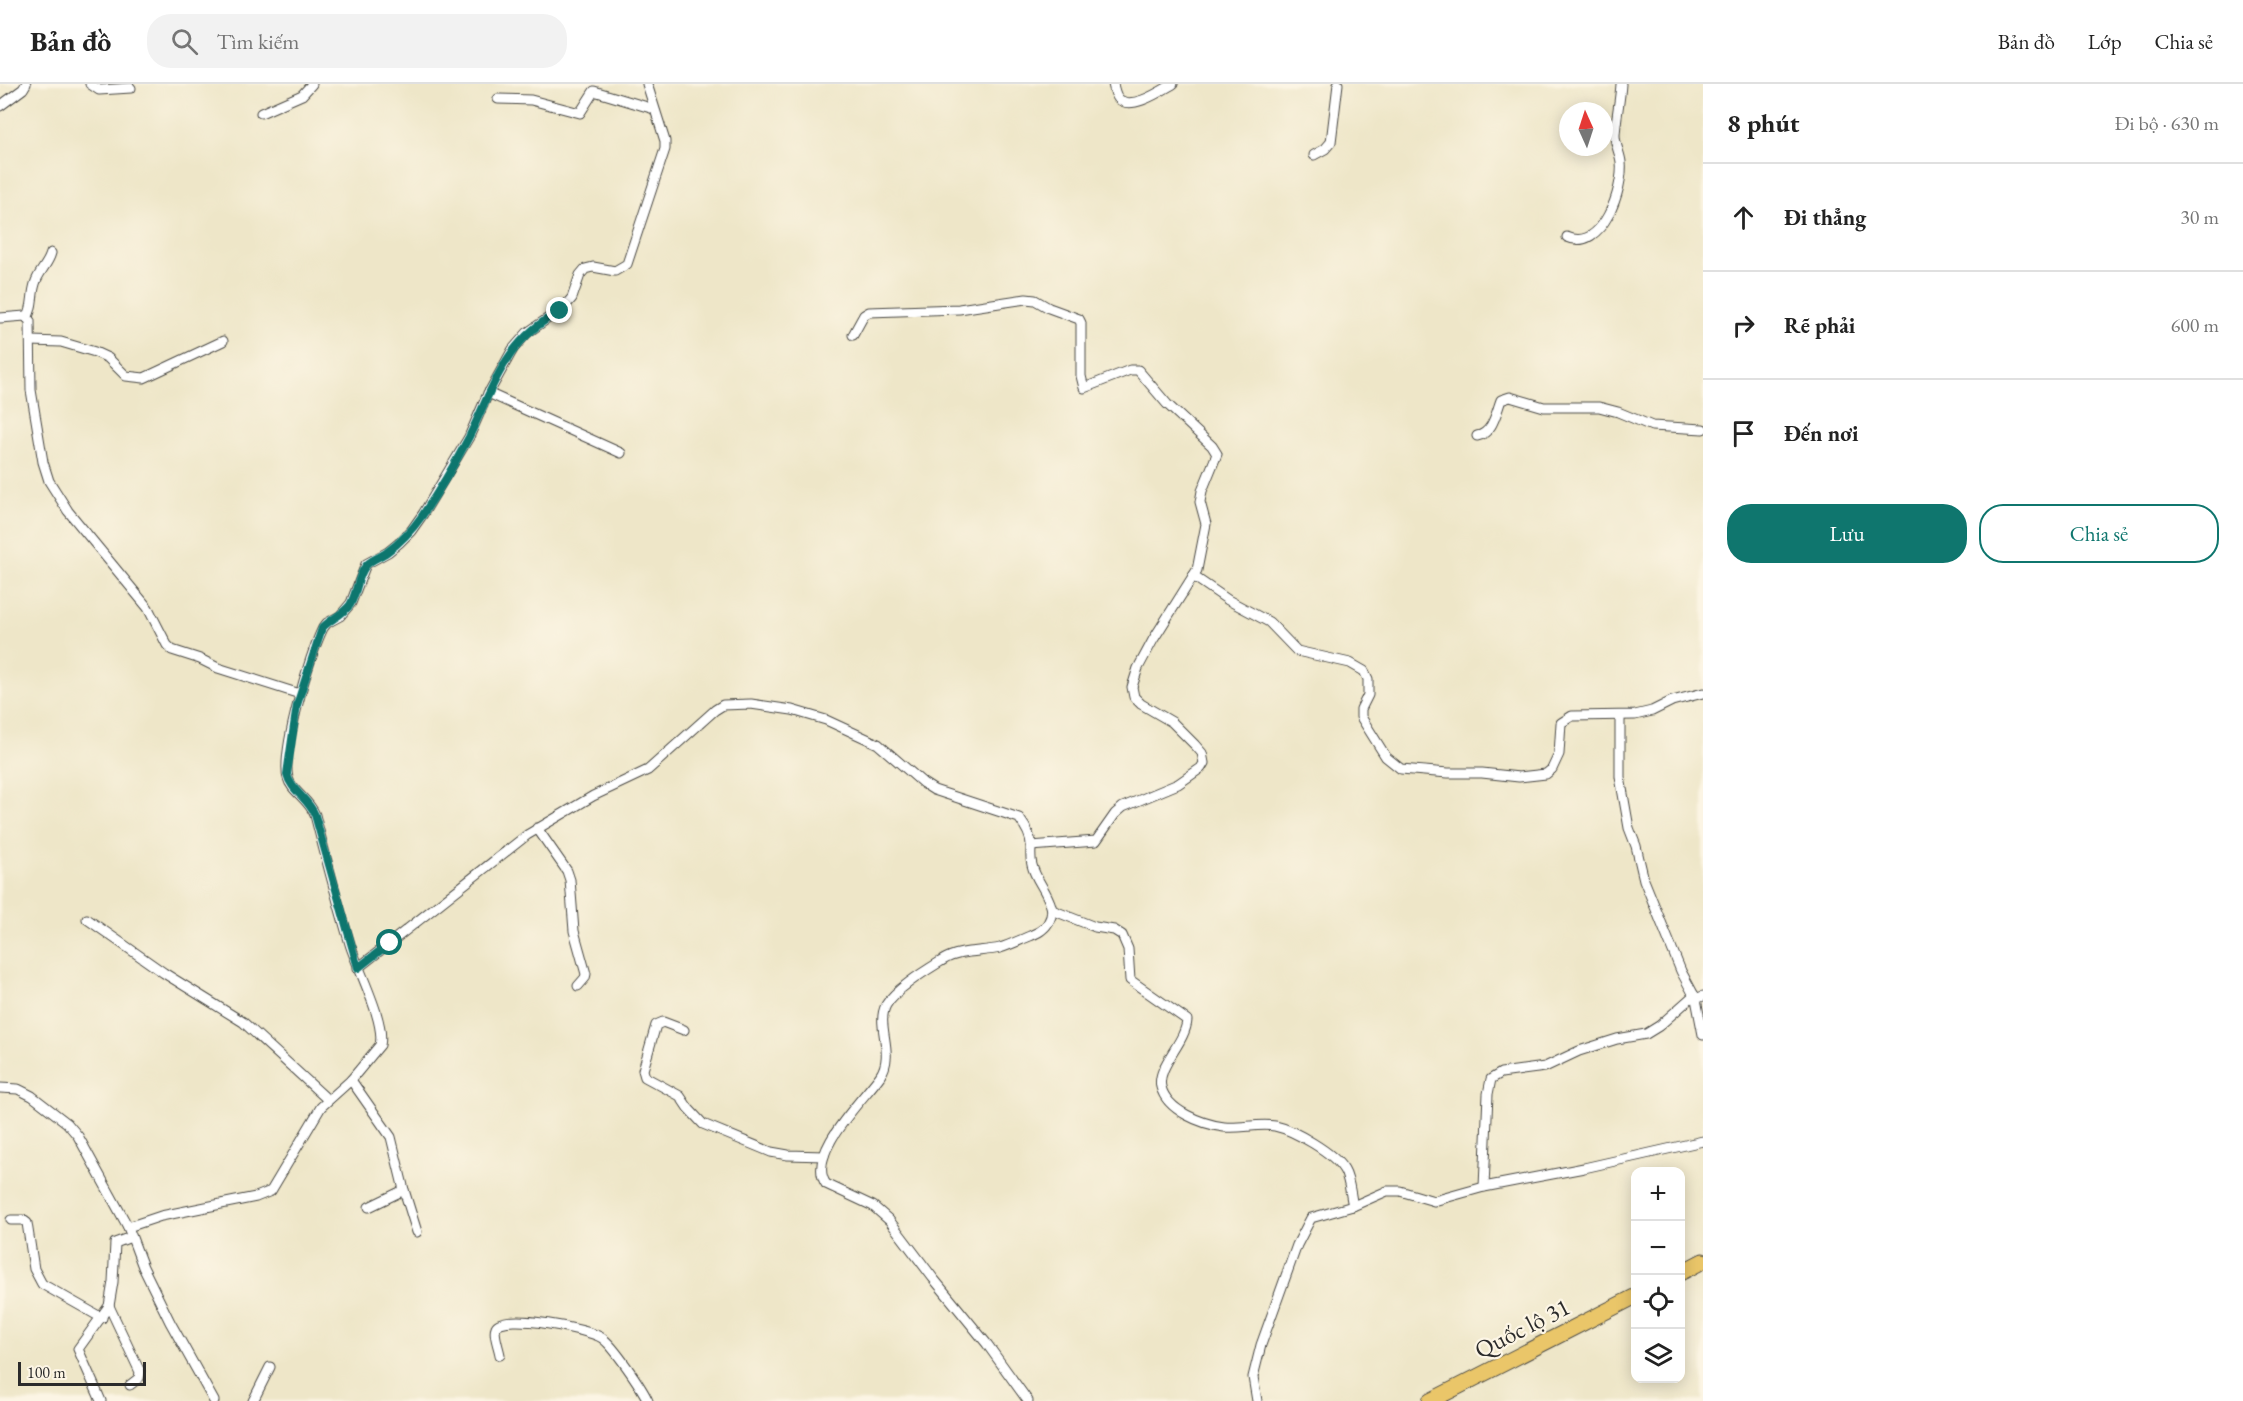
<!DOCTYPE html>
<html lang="vi">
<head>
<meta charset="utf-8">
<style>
	:root { --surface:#fff; --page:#f2f2f2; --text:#222; --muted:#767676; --line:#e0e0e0; --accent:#0f766e }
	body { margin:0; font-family:"EB Garamond",serif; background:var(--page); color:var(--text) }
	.controls { position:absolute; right:18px; bottom:18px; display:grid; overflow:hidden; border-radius:12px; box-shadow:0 3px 15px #0003 }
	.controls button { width:54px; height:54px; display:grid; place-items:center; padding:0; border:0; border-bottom:2px solid var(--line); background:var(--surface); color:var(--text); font:30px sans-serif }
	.compass { position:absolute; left:1559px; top:18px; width:54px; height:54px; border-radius:50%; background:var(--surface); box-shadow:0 3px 15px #0003; rotate:357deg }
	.scale { position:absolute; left:18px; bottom:15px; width:128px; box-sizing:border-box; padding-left:6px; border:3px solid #2b2b2b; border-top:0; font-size:16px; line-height:21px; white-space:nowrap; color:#2b2b2b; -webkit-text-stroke:4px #fcf5e5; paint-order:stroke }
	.stop { position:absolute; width:18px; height:18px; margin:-14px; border:4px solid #0f766e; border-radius:50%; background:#fff }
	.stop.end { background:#0f766e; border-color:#fff; box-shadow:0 2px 6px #0008 }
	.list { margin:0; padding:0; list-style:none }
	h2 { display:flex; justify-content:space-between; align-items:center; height:78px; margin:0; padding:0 24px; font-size:26px }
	h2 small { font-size:20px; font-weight:400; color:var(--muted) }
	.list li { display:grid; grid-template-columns:39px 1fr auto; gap:18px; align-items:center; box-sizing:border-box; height:108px; padding:0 24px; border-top:2px solid var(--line) }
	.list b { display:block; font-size:22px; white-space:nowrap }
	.list em { font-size:20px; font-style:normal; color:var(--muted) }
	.actions { display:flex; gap:12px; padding:18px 24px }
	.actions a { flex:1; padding:14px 0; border:2px solid var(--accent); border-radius:24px; text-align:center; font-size:21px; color:var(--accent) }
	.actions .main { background:var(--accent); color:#fff }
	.icon { flex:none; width:33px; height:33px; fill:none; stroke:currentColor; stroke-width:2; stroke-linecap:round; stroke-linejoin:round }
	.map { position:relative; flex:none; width:1703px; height:1317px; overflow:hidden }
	header { display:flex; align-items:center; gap:36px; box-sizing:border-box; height:84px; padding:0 30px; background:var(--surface); border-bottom:2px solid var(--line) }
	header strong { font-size:28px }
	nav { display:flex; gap:33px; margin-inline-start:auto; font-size:21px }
	.search { width:420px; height:54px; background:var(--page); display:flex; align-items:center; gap:15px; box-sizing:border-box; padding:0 21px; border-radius:24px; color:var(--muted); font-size:22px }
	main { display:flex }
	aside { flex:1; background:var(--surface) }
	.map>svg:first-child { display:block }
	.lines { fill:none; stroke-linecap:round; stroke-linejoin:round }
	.minor-casing { stroke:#484743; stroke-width:11 }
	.trunk-casing { stroke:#484743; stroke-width:17 }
	.minor { stroke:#fff; stroke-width:9 }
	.trunk { stroke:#eac669; stroke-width:15 }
	.route { stroke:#0f766e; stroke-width:8 }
	.labels { text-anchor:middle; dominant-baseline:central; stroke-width:4.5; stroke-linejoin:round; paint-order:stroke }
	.street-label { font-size:24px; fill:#2b2b2b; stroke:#fcf5e5 }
</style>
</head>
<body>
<header>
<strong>Bản đồ</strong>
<div class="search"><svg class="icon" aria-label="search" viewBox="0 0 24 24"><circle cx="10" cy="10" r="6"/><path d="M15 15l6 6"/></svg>Tìm kiếm</div>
<nav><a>Bản đồ</a><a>Lớp</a><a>Chia sẻ</a></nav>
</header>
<main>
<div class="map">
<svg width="1703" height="1317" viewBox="0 0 1703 1317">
	<rect width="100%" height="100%" fill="#fcf5e5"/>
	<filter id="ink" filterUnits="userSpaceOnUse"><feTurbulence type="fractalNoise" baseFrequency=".0167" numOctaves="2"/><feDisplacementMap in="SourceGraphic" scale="12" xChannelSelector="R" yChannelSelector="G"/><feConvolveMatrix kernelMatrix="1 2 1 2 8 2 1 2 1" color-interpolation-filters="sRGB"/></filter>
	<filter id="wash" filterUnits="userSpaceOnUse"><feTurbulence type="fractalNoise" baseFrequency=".008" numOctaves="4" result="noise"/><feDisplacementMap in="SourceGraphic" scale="24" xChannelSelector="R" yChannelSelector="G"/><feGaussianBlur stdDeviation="1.35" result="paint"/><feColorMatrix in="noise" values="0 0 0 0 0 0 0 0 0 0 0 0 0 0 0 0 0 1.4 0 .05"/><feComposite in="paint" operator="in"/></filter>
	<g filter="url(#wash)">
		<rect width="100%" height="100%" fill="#eee6c8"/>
	</g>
	<g filter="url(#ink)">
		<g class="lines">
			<g class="minor-casing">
				<g id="minor">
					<path d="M90,0l9,6 32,-2"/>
					<path d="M1113,0c1,5 2,10 5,14 12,14 43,-7 55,-14"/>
					<path d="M498,15l33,1 49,13 14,-22 60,18"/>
					<path d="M0,22l23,-17 3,-5"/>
					<path d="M261,29l41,-18 10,-11"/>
					<path d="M1314,71l11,-6 6,-7 7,-58"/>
					<path d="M1567,153c35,16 57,-49 54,-75 -1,-9 -6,-17 -6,-27 1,-17 5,-34 6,-51"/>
					<path d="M0,234l25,-2 5,5 1,69 12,72 6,19 19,30 80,97 19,37 5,5 28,9 18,9 82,26"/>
					<path d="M27,234c7,-11 4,-22 8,-34 3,-12 13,-19 16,-31"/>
					<path d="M853,251l11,-20 5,-3 90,-3 67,-10 9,1 14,8 30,11 2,4v53l3,12 46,-18h8l29,34 45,42 5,8 -15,37 -2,11 6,22 -9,46 -44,70 -15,28 -6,19 2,10 7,7 31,18 23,23 7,8 2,10 -3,5 -23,16 -55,23 -8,7 -19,27 -65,5"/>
					<path d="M31,257l30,1 34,10 13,6 18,18 18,2 79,-37"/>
					<path d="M488,309l133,60"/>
					<path d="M1477,352c16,-3 19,-23 24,-36l9,-3 34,10h55l19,5 34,14 51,3"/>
					<path d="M1193,492l35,24 41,22 28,29 53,12 14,8 4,8v16l-7,14v8l25,40 15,12 47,4h34l37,4 27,-3 6,-5 7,-15 2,-31 11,-7 63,-1 17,-4 20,-10 31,-8"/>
					<path d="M1620,632v61l9,51 7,18 8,34 37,91 15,28"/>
					<path d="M537,744l30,43 3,9 4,51 12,43 -1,4 -7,8"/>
					<path d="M1052,826l43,17 19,3 8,5 6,14 2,31 57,40c-1,22 -31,47 -26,67 6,24 41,37 63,40 17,2 34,-4 51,-1 19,4 59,27 69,44 6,10 6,24 9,36"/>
					<path d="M87,835l77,54 79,49 85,78"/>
					<path d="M358,884l169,-133 66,-39 55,-26 67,-60 8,-5 28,-1 41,6 34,10 52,24 45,39 11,7 85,28c6,8 13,19 12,29 0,6 -1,11 1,18 3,14 15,26 19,41 2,6 0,12 -3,17 -4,7 -11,10 -18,13 -10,4 -20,9 -30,12 -18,4 -41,2 -57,12 -16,10 -48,29 -57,45 -11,21 10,48 -6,71 -16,23 -75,78 -54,108l47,22 16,14 44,58 54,66 41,57"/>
					<path d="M1703,912l-7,3 7,36"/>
					<path d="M684,946l-21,-8 -7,3 -13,45 2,7 35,19 8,12 15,16 68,28 17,3 36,1"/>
					<path d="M351,996l40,57 13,53 -35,17"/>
					<path d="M0,1004l18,1 14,7 35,27 11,13 50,91 15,40 27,55 44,79"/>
					<path d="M1484,1103l4,-93 3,-15 10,-6 44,-6 34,-16 38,-12 29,-5 13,-8 35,-31"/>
					<path d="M404,1106l13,42"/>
					<path d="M11,1136h12l4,3 7,46 8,15 60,34"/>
					<path d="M128,1143l33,-11 95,-19 15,-6 50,-84 30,-27 29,-35c6,-23 -23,-77 -30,-101 -13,-43 -24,-86 -35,-129 -6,-16 -24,-24 -27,-37 -7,-27 22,-123 35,-150l4,-5 13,-7 11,-13 15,-39 22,-12 11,-9 12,-12 12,-17 46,-77 17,-39 27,-49 14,-16 37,-26 8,-9 8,-23 5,-6 8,-2 22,4 12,-7 38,-115v-8l-18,-57"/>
					<path d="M109,1222l31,66 -1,6 -9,7"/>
					<path d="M500,1271c-1,-7 -7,-21 -4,-28 6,-15 93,2 106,11 11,7 40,50 46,63"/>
					<path d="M101,1317l-23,-52 31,-43 4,-24 2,-39 16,-6"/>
					<path d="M253,1317l17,-34"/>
					<path d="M1257,1317l-4,-24 8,-32 36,-100 14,-27 42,-12 34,-15h13l34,10 50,-14 100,-19 119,-27"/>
				</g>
			</g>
			<g class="trunk-casing">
				<g id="trunk">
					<path d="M1680,1189l23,-12"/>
					<path d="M1430,1317l206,-105"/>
				</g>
			</g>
			<use href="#minor" class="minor"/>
			<use href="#trunk" class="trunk"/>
		</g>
	</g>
	<g class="lines" filter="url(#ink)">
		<path class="route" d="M390,859l-32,25 -43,-153c-7,-17 -24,-24 -28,-41l10,-69 25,-77c9,-9 20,-13 28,-23 7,-11 7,-28 15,-38 4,-7 16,-10 22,-15 14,-10 25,-22 35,-36 17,-25 33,-52 47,-79 26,-53 35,-95 91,-126"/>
	</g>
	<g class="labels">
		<g class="street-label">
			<text transform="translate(1522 1244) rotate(-27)">Quốc lộ 31</text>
		</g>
	</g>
</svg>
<div class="controls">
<button>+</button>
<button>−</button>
<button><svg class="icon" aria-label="locate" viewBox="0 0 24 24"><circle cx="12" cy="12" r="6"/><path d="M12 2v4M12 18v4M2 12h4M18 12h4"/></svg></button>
<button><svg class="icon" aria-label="layers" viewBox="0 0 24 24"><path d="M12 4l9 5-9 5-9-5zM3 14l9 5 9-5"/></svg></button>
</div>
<svg class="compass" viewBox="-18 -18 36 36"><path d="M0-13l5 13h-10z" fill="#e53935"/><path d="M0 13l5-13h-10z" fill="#767676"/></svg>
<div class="scale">100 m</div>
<div class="stop" style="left:390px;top:859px"></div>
<div class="stop end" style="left:560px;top:227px"></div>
</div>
<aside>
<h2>8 phút<small>Đi bộ · 630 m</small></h2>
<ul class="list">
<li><svg class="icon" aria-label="ahead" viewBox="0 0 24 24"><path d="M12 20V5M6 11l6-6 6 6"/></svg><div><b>Đi thẳng</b></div><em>30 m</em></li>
<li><svg class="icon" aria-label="right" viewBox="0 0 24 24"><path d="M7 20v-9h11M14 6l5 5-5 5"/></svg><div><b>Rẽ phải</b></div><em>600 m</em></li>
<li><svg class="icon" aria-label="arrive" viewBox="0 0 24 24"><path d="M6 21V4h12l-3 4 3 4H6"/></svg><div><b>Đến nơi</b></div></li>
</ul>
<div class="actions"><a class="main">Lưu</a><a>Chia sẻ</a></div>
</aside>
</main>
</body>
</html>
